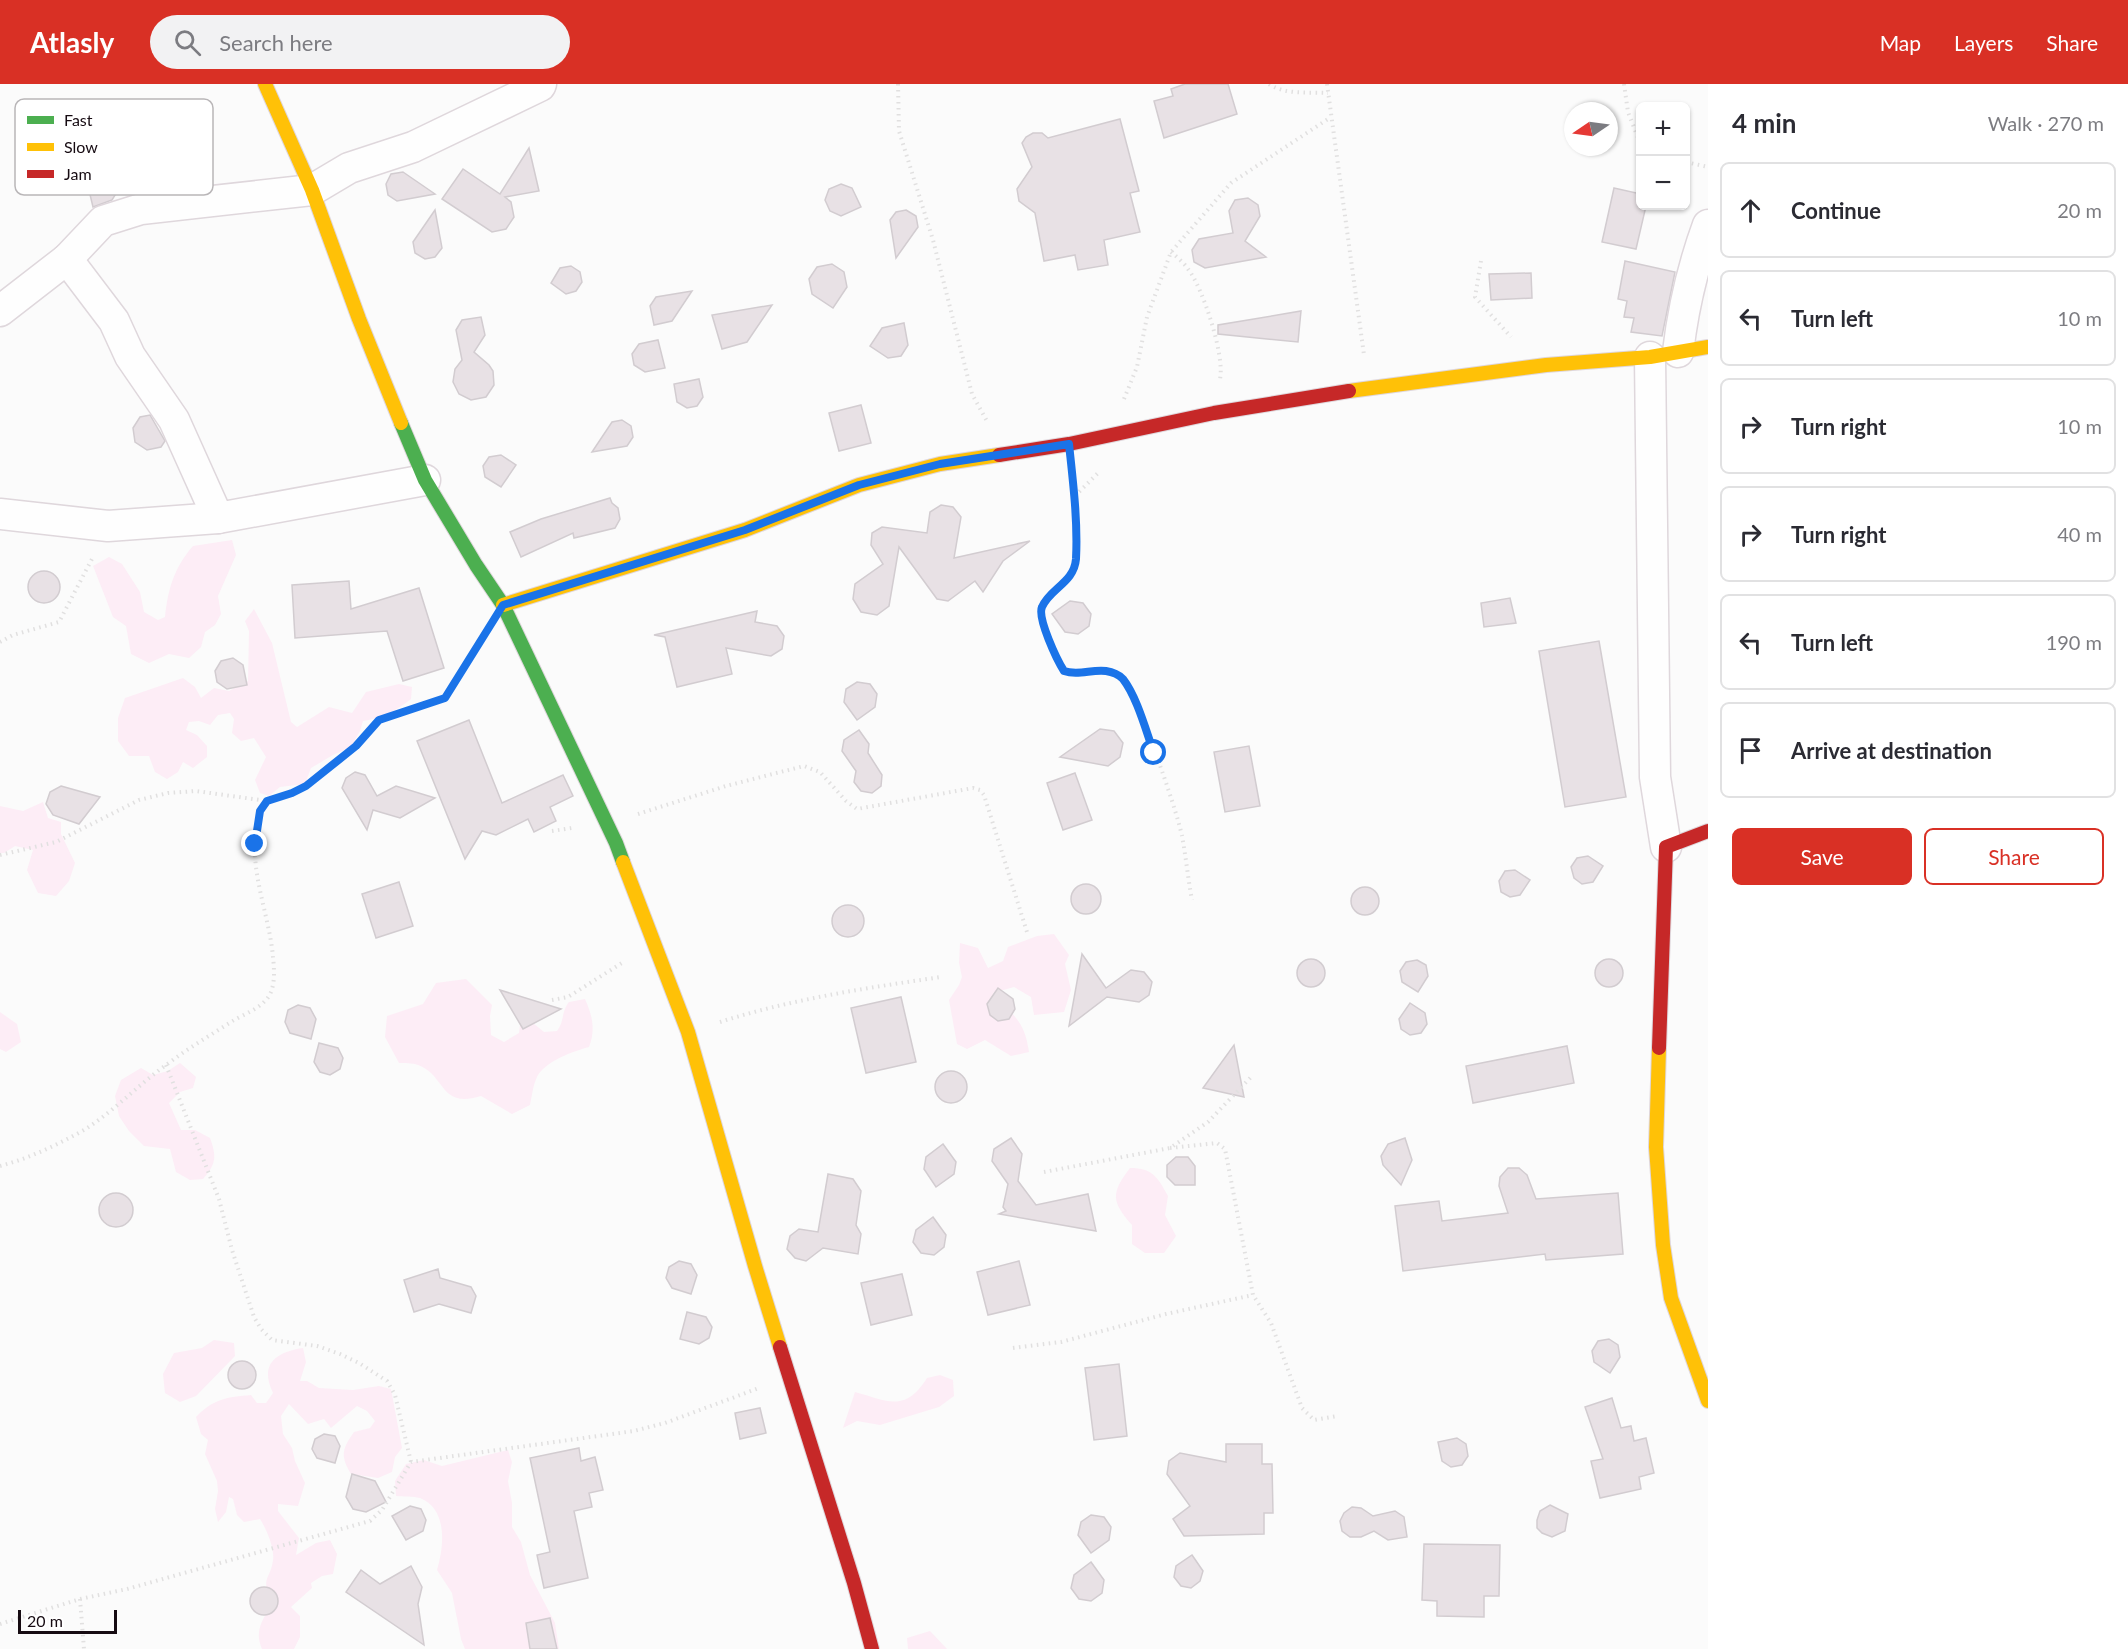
<!DOCTYPE html>
<html lang="en">
<head>
<meta charset="utf-8">
<style>
	:root { --surface:#fff; --page:#f2f2f3; --text:#2b2b33; --muted:#7c7c81; --line:#e1e1e2; --accent:#d93025 }
	body { margin:0; font-family:Lato,sans-serif; background:var(--page); color:var(--text) }
	.controls { position:absolute; right:18px; top:18px; display:grid; overflow:hidden; border-radius:9px; box-shadow:0 2px 4px #0004 }
	.controls button { width:54px; height:54px; display:grid; place-items:center; padding:0; border:0; border-bottom:2px solid var(--line); background:var(--surface); color:var(--text); font:30px sans-serif }
	.compass { position:absolute; left:1564px; top:18px; width:54px; height:54px; border-radius:50%; background:var(--surface); box-shadow:0 2px 4px #0004; rotate:257deg }
	.scale { position:absolute; left:18px; bottom:15px; width:99px; box-sizing:border-box; padding-left:6px; border:3px solid #160b12; border-top:0; font-size:16px; line-height:21px; white-space:nowrap; color:#160b12; -webkit-text-stroke:4px #fff; paint-order:stroke }
	.stop { position:absolute; width:18px; height:18px; margin:-14px; border:4px solid #1a73e8; border-radius:50%; background:#fff }
	.stop.end { background:#1a73e8; border-color:#fff; box-shadow:0 2px 6px #0008 }
	.list { margin:0; padding:0; list-style:none }
	h2 { display:flex; justify-content:space-between; align-items:center; height:78px; margin:0; padding:0 24px; font-size:26px }
	h2 small { font-size:20px; font-weight:400; color:var(--muted) }
	.list li { display:grid; grid-template-columns:39px 1fr auto; gap:18px; align-items:center; box-sizing:border-box; height:96px; margin:0 12px 12px; padding:0 12px; border:2px solid var(--line); border-radius:9px }
	.list b { display:block; font-size:22px; white-space:nowrap }
	.list em { font-size:20px; font-style:normal; color:var(--muted) }
	.actions { display:flex; gap:12px; padding:18px 24px }
	.actions a { flex:1; padding:14px 0; border:2px solid var(--accent); border-radius:9px; text-align:center; font-size:21px; color:var(--accent) }
	.actions .main { background:var(--accent); color:#fff }
	.icon { flex:none; width:33px; height:33px; fill:none; stroke:currentColor; stroke-width:2; stroke-linecap:round; stroke-linejoin:round }
	.map { position:relative; flex:none; width:1708px; height:1565px; overflow:hidden }
	header { display:flex; align-items:center; gap:36px; box-sizing:border-box; height:84px; padding:0 30px; background:var(--accent); color:#fff }
	header strong { font-size:28px }
	nav { display:flex; gap:33px; margin-inline-start:auto; font-size:21px }
	.search { width:420px; height:54px; background:var(--page); display:flex; align-items:center; gap:15px; box-sizing:border-box; padding:0 21px; border-radius:33px; color:var(--muted); font-size:22px }
	main { display:flex }
	aside { flex:1; background:var(--surface) }
	.map>svg:first-child { display:block }
	.green { fill:#fdedf6 }
	.building { fill:#e8e1e5; stroke:#d2ccd0; stroke-width:1.5 }
	.lines { fill:none; stroke-linecap:round; stroke-linejoin:round }
	.street-casing { stroke:#dfd7dc; stroke-width:33 }
	.fast-casing { stroke:#dfd7dc; stroke-width:16 }
	.slow-casing { stroke:#dfd7dc; stroke-width:16 }
	.jam-casing { stroke:#dfd7dc; stroke-width:16 }
	.path { stroke:#e1e0e0; stroke-width:4; stroke-dasharray:1.5 4.5; stroke-linecap:butt }
	.street { stroke:#fefefe; stroke-width:30 }
	.fast { stroke:#4caf50; stroke-width:14 }
	.slow { stroke:#ffc107; stroke-width:14 }
	.jam { stroke:#c62828; stroke-width:14 }
	.route { stroke:#1a73e8; stroke-width:8 }
	.key { fill:#fff; stroke:#b9b6b8; stroke-width:1.5 }
	.key-label { font-size:16px; fill:#160b12 }
</style>
</head>
<body>
<header>
<strong>Atlasly</strong>
<div class="search"><svg class="icon" aria-label="search" viewBox="0 0 24 24"><circle cx="10" cy="10" r="6"/><path d="M15 15l6 6"/></svg>Search here</div>
<nav><a>Map</a><a>Layers</a><a>Share</a></nav>
</header>
<main>
<div class="map">
<svg width="1708" height="1565" viewBox="0 0 1708 1565">
	<rect width="100%" height="100%" fill="#fbfbfb"/>
	<g class="green">
		<path d="M232,456l4,15 -18,41 3,18 -6,11 -10,7 -4,15 -12,11 -20,-4 -20,9 -18,-9 -5,-28 -13,-9 -20,-51 16,-9 13,7 18,28 4,20 14,8 7,-3c3,-28 9,-49 28,-71z"/>
		<path d="M254,525l18,34 19,79 6,5 32,-20 23,6 14,-21 33,-8 13,3 -1,12c-15,12 -29,19 -48,22l-3,10 -9,16 -18,8 -22,13 -6,16 -25,3 -11,9 -9,-3 -5,-13 11,-23 -12,-19 -13,3 -9,-8 2,-14 -4,-6 -12,2 -8,10 -11,-4 -10,1 -3,8 11,5 10,11v11l-14,11 -10,-6 -5,10 -11,7 -12,-7 -6,-16h-20l-11,-15v-23l7,-20 58,-20 12,9 6,11 13,-10 15,3 19,-10 1,-50 -4,-10z"/>
		<path d="M43,718l5,16 13,4v12l14,29 -6,18 -13,15 -18,-3 -11,-23 6,-20 -18,-4 -11,7h-4v-47l23,5z"/>
		<path d="M1054,850l15,21 -4,9 6,26 -7,22 -30,3 -3,-18 -17,-10 -21,6c20,24 31,25 36,59l-18,4 -26,-16 -18,9 -10,-5 -8,-44 10,-15 3,-8 -3,-14 1,-20 18,5 10,20 15,-7 5,-14 29,-11z"/>
		<path d="M466,895l26,26 -2,11 1,19 13,7 15,-9 1,-8 13,-2 11,9 13,-1c8,-11 4,-19 12,-29l16,-3c7,16 11,30 4,48 -15,4 -44,14 -52,30 -4,8 -5,19 -7,28l-18,9 -31,-18c-42,13 -35,-21 -63,-31 -6,-2 -14,-2 -19,-2l-14,-26 2,-21 36,-12 13,-21z"/>
		<path d="M0,928l17,12 4,18 -15,10 -6,-3z"/>
		<path d="M180,979l16,14 -3,11 -13,4 -11,11 12,27h14l15,8c7,19 6,26 -7,41l-13,1 -14,-8 -6,-23 -26,-3 -15,-15 -10,-15 -4,-20 6,-16 20,-12 12,7 15,-4z"/>
		<path d="M1130,1084c23,0 28,10 38,28l-3,19 11,21 -12,17h-19l-13,-9v-19c-21,-24 -21,-32 -2,-57z"/>
		<path d="M214,1256l20,3 1,13 -39,40 -16,6 -15,-9 -2,-19 11,-21 28,-5z"/>
		<path d="M303,1264l3,14 -6,19h7l12,7 34,2 26,-4 12,3 11,59 -7,9 -3,15 -14,6 -27,-4c-11,-18 -9,-25 3,-42l16,-4 5,-7 -8,-10 -10,-5 -26,22 -7,-9 -16,5 -19,-20 -8,12 2,18 9,14 3,13 10,22 -7,23 -20,-2v7l21,27 -3,17 20,-12 14,-3 7,14 -4,20 -11,2 -11,7 1,5 -21,19 9,9v21l-6,12h-32c-9,-20 3,-32 12,-49 -16,-20 -3,-21 -1,-40 2,-11 -7,-32 -13,-41l-16,3 -7,-7 -4,-16 -4,-2 -3,15 -8,10 -3,-13 3,-18 -1,-10 -12,-27 3,-14 -7,-6 -5,-17c17,-18 31,-20 55,-22l6,8h9l7,-10c-14,-29 3,-41 30,-45z"/>
		<path d="M940,1291l13,5 1,16 -15,11 -59,18 -23,-4 -14,7 12,-36c33,9 50,21 72,-14z"/>
		<path d="M508,1366l4,12 -4,19 4,22v24l9,15 9,33 25,48 4,26h-94l-4,-10 -9,-46 -15,-23c7,-23 11,-61 -17,-72 -7,-2 -17,-1 -24,-2l-1,-15 11,-17 18,-4 18,6z"/>
		<path d="M930,1547l17,18h-39l-1,-11z"/>
	</g>
	<g class="building">
		<path d="M1185,0h43l9,30 -73,24 -10,-37 19,-5 -2,-7z"/>
		<path d="M1120,35l19,72 -9,2 10,39 -36,8 4,25 -30,5 -3,-15 -31,6 -9,-48 -16,-12 -2,-12 15,-22 -10,-24 4,-6 7,-4h9l6,5z"/>
		<path d="M529,64l10,43 -34,6 6,5 3,15 -8,12 -14,3 -50,-33 21,-30 37,25z"/>
		<path d="M403,88l32,22 -38,7 -9,-6 -2,-11 5,-10z"/>
		<path d="M105,95l14,10 -7,11 -19,7 -6,-25z"/>
		<path d="M841,100l11,4 9,19 -20,9 -11,-5 -5,-11 4,-11z"/>
		<path d="M1614,104l27,6v12h5l-10,43 -34,-7z"/>
		<path d="M1248,114l10,7 2,11 -15,25 21,16 -61,11 -11,-6 -2,-12 7,-11 34,-6 -4,-22 6,-11z"/>
		<path d="M435,126l7,38 -7,9 -10,2 -10,-6 -2,-11z"/>
		<path d="M906,126l10,6 2,11 -22,31 -6,-38 6,-8z"/>
		<path d="M1625,177l50,11 -13,64 -31,-4 3,-14 -10,-1 3,-16 -9,-2z"/>
		<path d="M832,180l12,8 3,15 -14,21 -21,-14 -3,-15 8,-12z"/>
		<path d="M571,182l9,6 2,10 -6,9 -10,3 -15,-11 9,-15z"/>
		<path d="M1531,189l1,25 -41,2 -2,-26z"/>
		<path d="M692,207l-20,30 -18,4 -4,-19 6,-9z"/>
		<path d="M772,221l-25,37 -25,7 -10,-34z"/>
		<path d="M1301,227l-3,31 -80,-8v-9z"/>
		<path d="M481,233l4,18 -11,17 15,13 4,6 1,14 -8,12 -15,3 -12,-6 -6,-12 2,-13 7,-9 -6,-30 6,-10z"/>
		<path d="M904,239l4,22 -7,11 -13,2 -18,-12 12,-18z"/>
		<path d="M658,256l7,28 -20,4 -11,-7 -2,-11 7,-10z"/>
		<path d="M699,295l4,18 -6,9 -10,2 -10,-6 -3,-18z"/>
		<path d="M861,321l10,38 -32,8 -10,-38z"/>
		<path d="M150,331l15,26 -4,6 -14,3 -12,-8 -2,-14 7,-11z"/>
		<path d="M622,336l9,6 2,11 -6,9 -35,6 20,-30z"/>
		<path d="M501,371l15,10 -15,22 -16,-10 -2,-11 6,-9z"/>
		<path d="M610,414l2,5 6,5 2,11 -5,9 -41,10 -1,-5 -52,24 -11,-25 31,-13z"/>
		<path d="M941,421l12,2 8,10 -7,41 76,-17 -27,20 -20,31 -8,-11 -27,20 -11,-2 -38,-52 -10,59 -12,9 -16,-3 -8,-13 2,-15 28,-20 -12,-19 1,-12 10,-6 45,6 3,-21z"/>
		<circle cx="44" cy="503" r="16"/>
		<path d="M349,497l2,28 68,-21 25,80 -41,13 -16,-50 -92,7 -3,-53z"/>
		<path d="M1510,514l6,25 -32,4 -3,-24z"/>
		<path d="M1070,517l13,2 8,11 -2,12 -11,8 -13,-2 -13,-18z"/>
		<path d="M757,527l-2,11 22,4 7,10 -2,13 -11,7 -45,-8 6,26 -55,13 -12,-50 -11,-2z"/>
		<path d="M1599,557l27,156 -61,10 -26,-156z"/>
		<path d="M233,574l10,7 4,20 -20,4 -10,-7 -2,-11 6,-10z"/>
		<path d="M857,598l13,2 7,10 -2,13 -18,13 -13,-18 2,-13z"/>
		<path d="M469,636l33,83 61,-28 10,21 -23,11 6,14 -22,11 -6,-13 -32,16 -14,-4 -17,28 -48,-118z"/>
		<path d="M1100,645l14,2 9,12 -3,14 -12,9 -48,-9z"/>
		<path d="M859,646l10,14 -1,9 14,22 -1,11 -9,7 -11,-2 -7,-9 2,-11 -14,-20 2,-11z"/>
		<path d="M1249,662l11,60 -35,6 -11,-60z"/>
		<path d="M355,688l10,3 12,21 19,-10 39,12 -35,20 -27,-8 -6,20 -25,-42 4,-10z"/>
		<path d="M1075,689l17,47 -29,10 -16,-47z"/>
		<path d="M61,702l39,11 -21,27 -26,-9 -7,-11 4,-12z"/>
		<path d="M1588,772l15,10 -10,16 -11,2 -8,-6 -3,-11 6,-9z"/>
		<path d="M1515,786l15,10 -10,15 -10,2 -9,-5 -2,-11 6,-10z"/>
		<path d="M399,798l14,44 -37,12 -14,-44z"/>
		<circle cx="1086" cy="815" r="15"/>
		<circle cx="1365" cy="817" r="14"/>
		<circle cx="848" cy="837" r="16"/>
		<path d="M1082,870l24,34 25,-18 13,2 8,10 -3,13 -10,7 -32,-5 -38,29z"/>
		<circle cx="1609" cy="889" r="14"/>
		<circle cx="1311" cy="889" r="14"/>
		<path d="M1417,876l9,5 2,11 -10,16 -16,-10 -2,-11 6,-9z"/>
		<path d="M998,904l15,11 2,10 -6,10 -11,2 -8,-6 -3,-11z"/>
		<path d="M500,906l61,19 -38,20z"/>
		<path d="M901,913l15,65 -50,11 -15,-65z"/>
		<path d="M1410,919l15,10 2,11 -6,9 -11,2 -9,-6 -2,-10z"/>
		<path d="M298,921l12,3 6,11 -5,20 -21,-6 -5,-11 3,-12z"/>
		<path d="M319,959l19,5 5,10 -3,11 -10,6 -10,-3 -6,-10z"/>
		<path d="M1234,961l10,52 -41,-9z"/>
		<path d="M1567,962l7,37 -101,20 -7,-37z"/>
		<circle cx="951" cy="1003" r="16"/>
		<path d="M1011,1054l11,16 -4,27 18,24 52,-11 8,37 -97,-17 7,-3 -3,-4 5,-23 -16,-23 2,-12z"/>
		<path d="M1405,1054l7,22 -11,25 -18,-20 -2,-9 7,-12z"/>
		<path d="M943,1060l13,18 -2,12 -18,13 -12,-18 2,-12z"/>
		<path d="M1176,1073h12l7,9v19h-20l-8,-8v-12z"/>
		<path d="M1508,1084h11l8,7 9,24 82,-6 5,61 -77,6 -1,-6 -142,17 -8,-65 44,-5 3,20 66,-8 -9,-27 1,-9z"/>
		<path d="M828,1090l25,5 8,12 -5,34 5,9 -3,20 -35,-6 -17,13 -11,-3 -8,-9 3,-13 9,-7 19,3z"/>
		<circle cx="116" cy="1126" r="17"/>
		<path d="M933,1133l13,18 -2,12 -10,8 -13,-2 -8,-11 3,-12z"/>
		<path d="M679,1177l12,3 6,11 -6,19 -19,-6 -6,-10 3,-11z"/>
		<path d="M1019,1177l11,44 -42,10 -11,-43z"/>
		<path d="M438,1185l2,9 31,9 5,9 -5,17 -32,-9 -25,8 -10,-32z"/>
		<path d="M902,1190l10,41 -41,10 -10,-42z"/>
		<path d="M687,1228l19,5 6,10 -3,11 -10,6 -19,-5z"/>
		<path d="M1609,1255l9,6 2,12 -10,16 -16,-11 -2,-11 6,-10z"/>
		<circle cx="242" cy="1291" r="14"/>
		<path d="M1119,1280l8,72 -33,4 -9,-72z"/>
		<path d="M1612,1314l9,30 10,-2 3,15 12,-3 8,35 -15,4 2,12 -41,9 -9,-37 12,-2 -18,-52z"/>
		<path d="M760,1324l6,25 -26,6 -5,-26z"/>
		<path d="M324,1350l11,2 5,10 -5,17 -18,-5 -5,-9 3,-10z"/>
		<path d="M1457,1354l9,6 2,12 -6,9 -11,2 -9,-6 -4,-19z"/>
		<path d="M1226,1360h36v20h10l1,49h-9v21l-80,2 -11,-17 17,-13 -23,-32 2,-13 11,-8 46,9z"/>
		<path d="M579,1364l2,13 14,-4 8,33 -14,3 3,14 -18,4 14,67 -44,10 -7,-33 13,-3 -20,-94z"/>
		<path d="M352,1390l23,7 11,21 -20,10 -13,-3 -7,-12z"/>
		<path d="M1550,1421l18,9 -3,17 -13,6 -10,-4 -5,-5v-8l3,-9z"/>
		<path d="M410,1422l11,3 5,11 -3,11 -17,9 -14,-24z"/>
		<path d="M1352,1423l9,1 12,8 22,-5 9,6 3,20 -19,3 -14,-9 -13,6h-11l-8,-6 -2,-10 4,-8z"/>
		<path d="M1091,1431l13,2 7,10 -2,13 -18,13 -13,-18 3,-13z"/>
		<path d="M1424,1460l76,1 -1,51h-15v21l-47,-1v-15l-15,-1z"/>
		<path d="M1192,1471l11,16 -3,10 -9,7 -10,-2 -7,-9 2,-11z"/>
		<path d="M1091,1478l13,18 -2,13 -11,8 -12,-2 -8,-11 3,-13z"/>
		<path d="M411,1482l11,21 -4,17 6,41 -78,-53 15,-22 19,14z"/>
		<circle cx="264" cy="1517" r="14"/>
		<path d="M550,1534l7,31h-27l-4,-26z"/>
	</g>
	<g class="lines">
		<g class="street-casing">
			<g id="street">
				<path d="M67,175l47,62 16,35 44,64 44,98"/>
				<path d="M0,227l67,-52 36,-38 38,-12 171,-19 37,-22 64,-21 127,-61 1,-2"/>
				<path d="M1678,268c5,-43 15,-86 30,-127"/>
				<path d="M1650,273l5,420 11,70"/>
				<path d="M0,430l108,12 110,-8 207,-38"/>
			</g>
		</g>
		<g class="fast-casing">
			<path id="fast" d="M401,339l24,57 51,85 27,40 113,238 7,19"/>
		</g>
		<g class="slow-casing">
			<g id="slow">
				<path d="M265,0l47,106 47,129 42,104"/>
				<path d="M1349,307l197,-26 104,-8 58,-10"/>
				<path d="M503,521l242,-75 114,-45 81,-21 59,-9"/>
				<path d="M623,778l65,170 67,234 25,81"/>
				<path d="M1659,964l-3,99 7,98 8,53 37,103"/>
			</g>
		</g>
		<g class="jam-casing">
			<g id="jam">
				<path d="M999,371l70,-11 145,-31 135,-22"/>
				<path d="M1659,964l7,-201 42,-16"/>
				<path d="M780,1263l74,236 18,66"/>
			</g>
		</g>
		<g class="path">
			<path d="M898,0l1,47 34,109 39,154 16,29"/>
			<path d="M1269,0c16,11 40,8 59,9"/>
			<path d="M1327,0l37,271"/>
			<path d="M1624,0l4,28 12,31"/>
			<path d="M1686,78l22,5"/>
			<path d="M1171,168c6,5 13,11 17,17 15,19 37,87 32,110"/>
			<path d="M1481,177l-6,36 36,40"/>
			<path d="M1124,315l13,-32 10,-50 24,-65 60,-69 100,-66"/>
			<path d="M1073,393l3,84 -9,19 -18,17 -8,16v5l23,53c16,5 34,-5 50,2 20,8 63,138 68,163 4,21 6,43 10,64"/>
			<path d="M1075,412l23,-23"/>
			<path d="M0,558l13,-7 46,-13 34,-65"/>
			<path d="M638,730l88,-28 78,-20 16,6 26,29 11,8 116,-21 7,2 4,5 43,137"/>
			<path d="M552,747l20,-3"/>
			<path d="M0,771l56,-13 83,-42 29,-7 28,-2 71,10"/>
			<path d="M552,916l16,-3 57,-36"/>
			<path d="M720,938c72,-23 146,-34 221,-45"/>
			<path d="M166,981l53,134 13,51 22,67 7,12 11,11 45,6 23,8 19,9 28,18 8,14 16,67"/>
			<path d="M1170,1064l47,-5 8,6 28,146 18,28 31,85 12,12 23,-4"/>
			<path d="M0,1082c30,-8 57,-21 84,-36 29,-18 54,-45 82,-65 21,-16 43,-29 65,-43 14,-9 36,-15 41,-33 3,-10 2,-23 1,-32 -4,-49 -35,-110 -6,-156l25,-8 15,-7 49,-40 23,-26 66,-22 37,-59"/>
			<path d="M1044,1088l126,-24 38,-26 43,-45"/>
			<path d="M1013,1264l48,-6 105,-28 87,-19"/>
			<path d="M80,1515l4,50"/>
			<path d="M0,1540l80,-25 47,-10 243,-68 12,-11 29,-48 223,-31 31,-8 94,-35"/>
		</g>
		<use href="#street" class="street"/>
		<use href="#fast" class="fast"/>
		<use href="#slow" class="slow"/>
		<use href="#jam" class="jam"/>
	</g>
	<g class="lines">
		<path class="route" d="M255,760l5,-33 7,-10 25,-8 14,-7 50,-40 23,-26 66,-22 58,-93 242,-75 114,-45 81,-21 129,-20c4,38 9,77 7,115 -2,24 -26,29 -34,48 -5,11 15,53 22,64 14,5 28,-2 42,0 7,1 12,3 17,8 14,18 23,52 31,74"/>
	</g>
	<rect x="15" y="15" width="198" height="96" rx="9" class="key"/>
	<rect x="27" y="32" width="27" height="8" fill="#4caf50"/>
	<rect x="27" y="59" width="27" height="8" fill="#ffc107"/>
	<rect x="27" y="86" width="27" height="8" fill="#c62828"/>
	<g class="key-label">
		<text x="64" y="42">Fast</text>
		<text x="64" y="69">Slow</text>
		<text x="64" y="96">Jam</text>
	</g>
</svg>
<div class="controls">
<button>+</button>
<button>−</button>
</div>
<svg class="compass" viewBox="-18 -18 36 36"><path d="M0-13l5 13h-10z" fill="#e53935"/><path d="M0 13l5-13h-10z" fill="#7c7c81"/></svg>
<div class="scale">20 m</div>
<div class="stop" style="left:1154px;top:669px"></div>
<div class="stop end" style="left:255px;top:760px"></div>
</div>
<aside>
<h2>4 min<small>Walk · 270 m</small></h2>
<ul class="list">
<li><svg class="icon" aria-label="ahead" viewBox="0 0 24 24"><path d="M12 20V5M6 11l6-6 6 6"/></svg><div><b>Continue</b></div><em>20 m</em></li>
<li><svg class="icon" aria-label="left" viewBox="0 0 24 24"><path d="M17 20v-9H6M10 6l-5 5 5 5"/></svg><div><b>Turn left</b></div><em>10 m</em></li>
<li><svg class="icon" aria-label="right" viewBox="0 0 24 24"><path d="M7 20v-9h11M14 6l5 5-5 5"/></svg><div><b>Turn right</b></div><em>10 m</em></li>
<li><svg class="icon" aria-label="right" viewBox="0 0 24 24"><path d="M7 20v-9h11M14 6l5 5-5 5"/></svg><div><b>Turn right</b></div><em>40 m</em></li>
<li><svg class="icon" aria-label="left" viewBox="0 0 24 24"><path d="M17 20v-9H6M10 6l-5 5 5 5"/></svg><div><b>Turn left</b></div><em>190 m</em></li>
<li><svg class="icon" aria-label="arrive" viewBox="0 0 24 24"><path d="M6 21V4h12l-3 4 3 4H6"/></svg><div><b>Arrive at destination</b></div></li>
</ul>
<div class="actions"><a class="main">Save</a><a>Share</a></div>
</aside>
</main>
</body>
</html>
